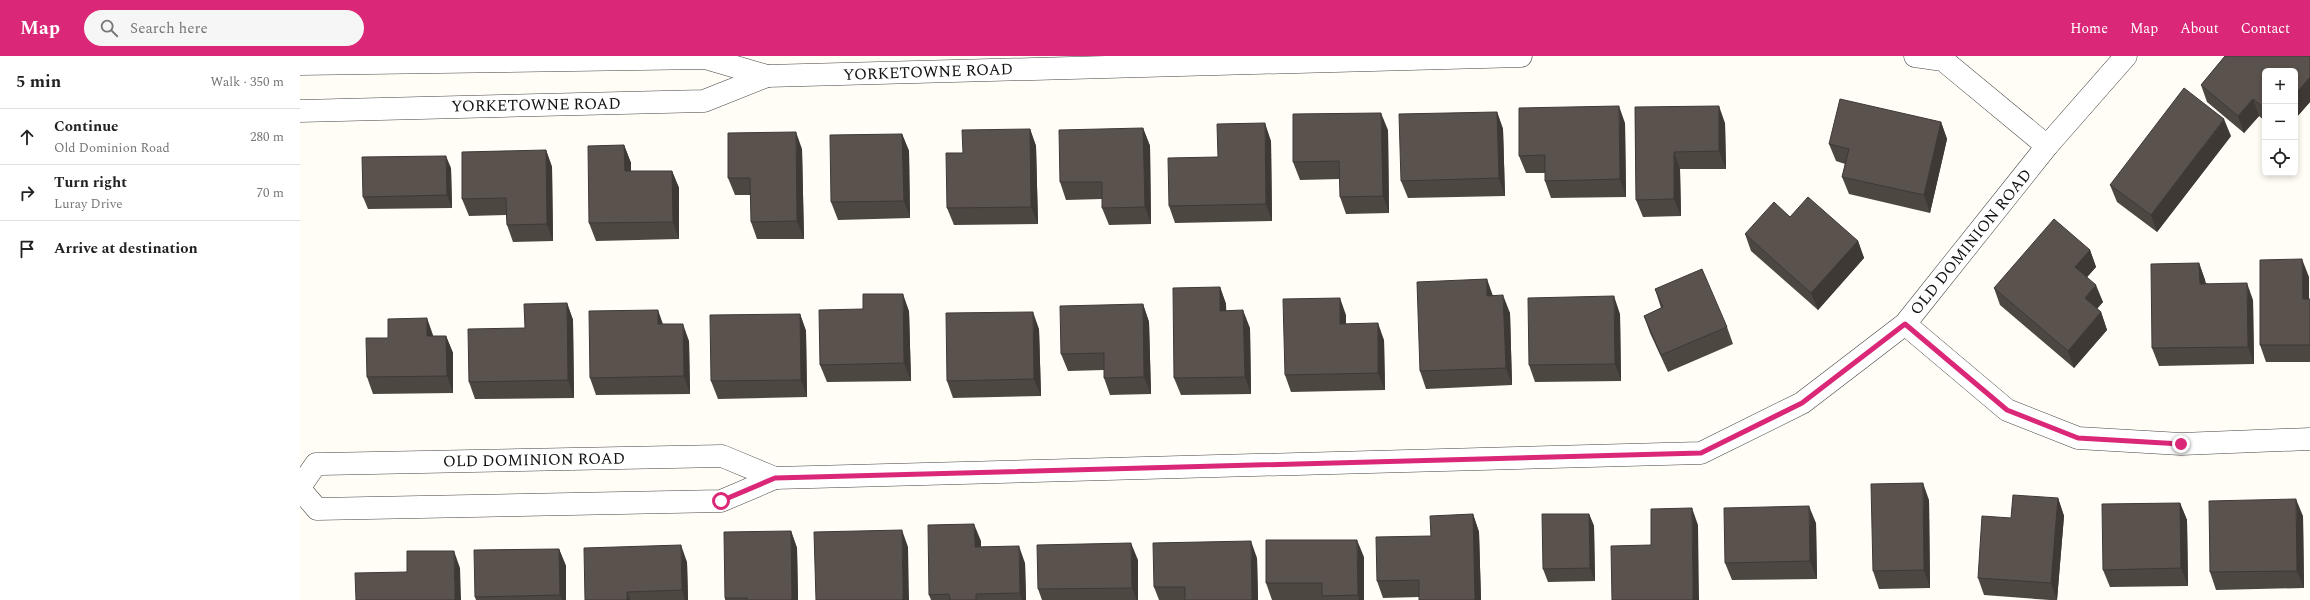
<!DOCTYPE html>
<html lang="en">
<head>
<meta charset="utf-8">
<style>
	:root { --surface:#fff; --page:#f6f6f6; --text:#222; --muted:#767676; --line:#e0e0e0; --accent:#db2777 }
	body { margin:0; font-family:Spectral,serif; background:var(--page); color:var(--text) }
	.controls { position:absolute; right:12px; top:12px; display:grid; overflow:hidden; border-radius:6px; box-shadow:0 2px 6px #0003 }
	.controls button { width:36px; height:36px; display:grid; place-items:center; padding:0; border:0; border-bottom:1px solid var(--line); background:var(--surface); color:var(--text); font:20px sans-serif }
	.stop { position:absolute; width:12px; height:12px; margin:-9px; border:3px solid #db2777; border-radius:50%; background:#fff }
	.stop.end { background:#db2777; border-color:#fff; box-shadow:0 1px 4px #0008 }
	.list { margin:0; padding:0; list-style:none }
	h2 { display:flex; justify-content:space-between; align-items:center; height:52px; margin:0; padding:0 16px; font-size:17px }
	h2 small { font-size:13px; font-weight:400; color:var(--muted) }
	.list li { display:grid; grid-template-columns:26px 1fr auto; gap:12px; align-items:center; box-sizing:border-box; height:56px; padding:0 16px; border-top:1px solid var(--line) }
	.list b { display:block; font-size:15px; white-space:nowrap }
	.list p { margin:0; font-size:13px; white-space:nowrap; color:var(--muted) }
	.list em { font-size:13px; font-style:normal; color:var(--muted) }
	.icon { flex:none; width:22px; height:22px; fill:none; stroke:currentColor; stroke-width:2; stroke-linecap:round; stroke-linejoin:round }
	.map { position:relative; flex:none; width:2010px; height:544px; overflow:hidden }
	header { display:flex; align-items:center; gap:24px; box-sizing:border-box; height:56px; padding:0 20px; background:var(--accent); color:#fff }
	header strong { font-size:19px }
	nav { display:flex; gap:22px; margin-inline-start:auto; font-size:14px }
	.search { width:280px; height:36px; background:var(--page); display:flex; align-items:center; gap:10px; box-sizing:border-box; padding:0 14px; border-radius:22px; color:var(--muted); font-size:15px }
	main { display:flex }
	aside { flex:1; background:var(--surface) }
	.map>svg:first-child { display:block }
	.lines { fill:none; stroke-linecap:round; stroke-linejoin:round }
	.minor-casing { stroke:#444; stroke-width:23 }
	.minor { stroke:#fff; stroke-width:22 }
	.wall { fill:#4d4742 }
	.shaded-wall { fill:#3f3936 }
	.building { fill:#5a524d; stroke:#3f3936 }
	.route { stroke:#db2777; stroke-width:5 }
	.labels { text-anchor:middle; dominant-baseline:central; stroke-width:4; stroke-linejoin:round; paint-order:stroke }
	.street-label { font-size:16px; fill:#111; stroke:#fff }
</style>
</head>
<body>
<header>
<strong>Map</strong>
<div class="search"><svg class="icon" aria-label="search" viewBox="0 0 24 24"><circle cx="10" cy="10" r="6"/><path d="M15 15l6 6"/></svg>Search here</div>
<nav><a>Home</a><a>Map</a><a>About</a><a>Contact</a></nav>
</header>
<main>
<aside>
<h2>5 min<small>Walk · 350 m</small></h2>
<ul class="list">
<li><svg class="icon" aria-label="ahead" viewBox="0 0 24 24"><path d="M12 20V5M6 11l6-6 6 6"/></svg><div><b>Continue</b><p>Old Dominion Road</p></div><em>280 m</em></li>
<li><svg class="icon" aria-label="right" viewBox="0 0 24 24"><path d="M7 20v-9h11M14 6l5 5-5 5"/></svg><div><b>Turn right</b><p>Luray Drive</p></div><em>70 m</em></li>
<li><svg class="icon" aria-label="arrive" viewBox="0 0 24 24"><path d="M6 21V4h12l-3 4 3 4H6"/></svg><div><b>Arrive at destination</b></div></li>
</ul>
</aside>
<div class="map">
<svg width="2010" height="544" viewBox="0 0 2010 544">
	<rect width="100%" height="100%" fill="#fffdf5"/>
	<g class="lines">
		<g class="minor-casing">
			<g id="minor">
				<path d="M1615,0l28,4 104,86"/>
				<path d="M0,8l405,-6 62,18 754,-20"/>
				<path d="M0,55l404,-10 63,-25"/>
				<path d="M1605,268l102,86 71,28 103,6 129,-5"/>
				<path d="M0,431l16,-23h6l400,-8 53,22"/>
				<path d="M0,433l17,20 404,-8 54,-23 926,-25 101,-50 103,-79 142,-178 79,-90"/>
			</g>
		</g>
		<use href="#minor" class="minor"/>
	</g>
	<g class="wall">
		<path d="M1925,0h85v46l-15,17v-48h-30v50l-6,-5 -15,17 -37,-31 -6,-17z"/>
		<path d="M1335,51l90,16 1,46h-46l1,47 -38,1 -7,-17z"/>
		<path d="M1197,56l6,17 2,67 -97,2 -7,-17z"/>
		<path d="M1641,66l6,17 -17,74 -81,-19 -7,-17 3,-13 -9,-3 -7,-17z"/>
		<path d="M1325,67l1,74 -75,1 -6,-17v-8h-19l-7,-17z"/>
		<path d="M843,72l7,18 1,78 -42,1 -7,-17v-9l-36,1 -6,-18z"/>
		<path d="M730,73l6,17 2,78 -84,1 -7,-17 16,-55z"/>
		<path d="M1088,74l1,83 -43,1 -6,-17v-18l-40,1 -7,-18z"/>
		<path d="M602,78l7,17 1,67 -72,2 -7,-18z"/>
		<path d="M1931,80l-74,96 -40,-30 -7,-17z"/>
		<path d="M971,85l1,80 -97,2 -6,-17 49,-49z"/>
		<path d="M324,89l7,18v8h41l7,17v51l-83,2 -7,-18z"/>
		<path d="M502,93l2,90h-47l-6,-17v-27h-16l-7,-17z"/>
		<path d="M246,94l6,17 1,74 -40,1 -6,-17 -1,-10 -37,1 -7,-17z"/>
		<path d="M151,112l1,40 -84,1 -5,-12z"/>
		<path d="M1445,178l113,7 6,17 -46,52 -67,-59z"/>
		<path d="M1790,194l6,17 -9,10 16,25 -6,7 4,3 6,18 -33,38 -74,-63 -6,-17z"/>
		<path d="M1899,207l6,17 1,3 47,17 1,64 -95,2 -7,-18z"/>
		<path d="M2009,221v22h1v63h-44l-6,-17z"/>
		<path d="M920,231l6,17v7l24,17 1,66 -70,1 -7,-17z"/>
		<path d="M1355,233l72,38 6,17 -65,28 -18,-39 -6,-17 17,-8z"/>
		<path d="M1193,239l17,18 2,72 -86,4 -6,-18z"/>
		<path d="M267,247l6,17 1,78 -99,1 -6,-17 56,-54z"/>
		<path d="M843,248l6,18 2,72 -41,1 -6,-17v-8l-36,1 -7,-17z"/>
		<path d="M563,253l46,2 2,70 -84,1 -7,-17z"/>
		<path d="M500,258l6,17 1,66 -89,2 -7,-18z"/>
		<path d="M1320,258l1,67 -86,1 -6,-17z"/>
		<path d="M1046,259v9l38,16 1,50 -94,2 -6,-17z"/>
		<path d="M363,268l26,17 1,53 -94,1 -6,-17z"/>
		<path d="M739,273l2,67 -88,2 -6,-17z"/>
		<path d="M133,279v1h13l7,17v40l-80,1 -6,-17 21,-39z"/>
		<path d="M1758,442l6,18 -7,84h-7l-66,-5 -6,-17 33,-60z"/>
		<path d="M1629,444l1,88 -51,1 -6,-18z"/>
		<path d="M1880,447l7,17 1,66 -78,1 -7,-17z"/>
		<path d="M1173,458l6,18 2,68h-62v-3l-36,1 -6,-17 54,-45z"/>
		<path d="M1289,458l5,12 1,55 -47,1 -5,-13z"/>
		<path d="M2003,460l1,72 -88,2 -6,-18z"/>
		<path d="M1516,467l1,56 -85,1 -7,-17z"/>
		<path d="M491,475l6,17 1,52h-73v-2z"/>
		<path d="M681,485v6l44,16 1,37h-95l-2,-5z"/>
		<path d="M259,493l7,17v34h-90l-1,-3z"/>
		<path d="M1064,501v43h-92l-6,-17z"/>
		<path d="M957,502l1,42h-99l-5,-13z"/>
		<path d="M838,504v40h-96l-4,-11z"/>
		<path d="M387,506l1,38h-103z"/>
	</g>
	<g class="shaded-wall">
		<path d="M2010,21v25l-15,17v-24z"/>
		<path d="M1953,43l6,17 -15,17 -6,-17z"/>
		<path d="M1319,50l6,17 1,74 -6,-18z"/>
		<path d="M1419,50l6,17 1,46 -7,-18z"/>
		<path d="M1197,56l6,17 2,67 -6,-18z"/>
		<path d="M1081,57l7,17 1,83 -6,-17z"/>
		<path d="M1924,63l7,17 -74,96 -6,-17z"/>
		<path d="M1641,66l6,17 -17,74 -6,-18z"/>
		<path d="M965,67l6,18 1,80 -6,-17z"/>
		<path d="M843,72l7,18 1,78 -6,-17z"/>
		<path d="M730,73l6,17 2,78 -7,-17z"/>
		<path d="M496,76l6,17 2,90 -7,-18z"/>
		<path d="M602,78l7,17 1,67 -6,-17z"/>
		<path d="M324,89l7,18v26l-6,-18z"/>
		<path d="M246,94l6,17 1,74 -6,-17z"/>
		<path d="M1374,96l6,17 1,47 -7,-17z"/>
		<path d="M146,100l5,12 1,40 -5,-13z"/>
		<path d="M372,115l7,17v51l-6,-17z"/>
		<path d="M1558,185l6,17 -46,52 -7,-17z"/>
		<path d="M1790,194l6,17 -15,17 -6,-17z"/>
		<path d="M2002,203l7,18v39l-6,-17z"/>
		<path d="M1899,207l6,17 1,21 -6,-17z"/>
		<path d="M1187,223l6,17h-6z"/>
		<path d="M1947,227l6,17 1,64 -6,-17z"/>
		<path d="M1796,229l7,17 -12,13 -6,-17z"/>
		<path d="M920,231l6,17 1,24 -7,-17z"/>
		<path d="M603,238l6,17 2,70 -7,-18z"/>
		<path d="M1203,239l7,18 2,72 -6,-17z"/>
		<path d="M1314,240l6,18 1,67 -6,-17z"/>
		<path d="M1040,242l6,17v26l-6,-17z"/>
		<path d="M267,247l6,17 1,78 -6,-18z"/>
		<path d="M843,248l6,18 2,72 -7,-17z"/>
		<path d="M358,254l6,17 -6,-3z"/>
		<path d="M943,254l7,18 1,66 -6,-17z"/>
		<path d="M733,256l6,17 2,67 -7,-17z"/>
		<path d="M1801,256l6,18 -33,38 -6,-17z"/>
		<path d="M500,258l6,17 1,66 -6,-17z"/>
		<path d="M127,262l6,17 1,19 -7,-18z"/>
		<path d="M1078,267l6,17 1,50 -7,-17z"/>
		<path d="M383,268l6,17 1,53 -6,-18z"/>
		<path d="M146,280l7,17v40l-6,-17z"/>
		<path d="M1623,427l6,17 1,88 -6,-18z"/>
		<path d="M1758,442l6,18 -7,84 -6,-17z"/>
		<path d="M1996,443l7,17 1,72 -7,-17z"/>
		<path d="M1880,447l7,17 1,66 -7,-18z"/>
		<path d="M1509,450l7,17 1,56 -7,-18z"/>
		<path d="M1392,452l6,17 1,75h-6z"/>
		<path d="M1173,458l6,18 2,68h-6z"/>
		<path d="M1289,458l5,12 1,55 -5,-13z"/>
		<path d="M674,468l7,17v23l-6,-17z"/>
		<path d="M602,474l6,17 1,53h-6z"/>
		<path d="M491,475l6,17 1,52h-6z"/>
		<path d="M1057,484l7,17v43h-5l-1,-5z"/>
		<path d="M951,485l6,17 1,42h-6z"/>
		<path d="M831,487l7,17v40h-1l-5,-12z"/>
		<path d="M381,489l6,17 1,38h-3l-3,-10z"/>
		<path d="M719,490l6,17 1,37h-4l-2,-7z"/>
		<path d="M259,493l7,17v34h-4l-2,-5z"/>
		<path d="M154,495l6,17 1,32h-6z"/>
		<path d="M327,536l3,8h-3z"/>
	</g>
	<g class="building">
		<path d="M1925,0h85v21l-15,18v-24h-30v38l-12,-10 -15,17 -37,-31z"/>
		<path d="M1884,32l40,31 -73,96 -41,-30z"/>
		<path d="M1540,43l101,23 -17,73 -82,-18 7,-28 -20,-5z"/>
		<path d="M1319,50l1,73 -75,2v-26l-26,1v-48z"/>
		<path d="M1419,50v45l-45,1v47l-38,1 -1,-93z"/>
		<path d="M1197,56l2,66 -98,3 -2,-67z"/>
		<path d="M1081,57l2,83 -43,1 -1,-36 -46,1v-48z"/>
		<path d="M965,67l1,81 -97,2 -1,-48 50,-1 -1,-33z"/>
		<path d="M843,72l2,79 -43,1v-26h-42l-1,-52z"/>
		<path d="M730,73l1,78 -84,1 -1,-55h17l-1,-23z"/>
		<path d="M496,76l1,89 -46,1 -1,-44h-22v-45z"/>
		<path d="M602,78l2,67 -73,1 -1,-67z"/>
		<path d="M324,89l1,26h47l1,51 -84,1 -1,-77z"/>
		<path d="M246,94l1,74 -40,1 -1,-27 -44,1v-47z"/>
		<path d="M146,100l1,39 -84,2 -1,-40z"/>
		<path d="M1508,141l50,44 -47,52 -66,-59 29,-32 16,15z"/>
		<path d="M1754,163l36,31 -15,17 21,18 -11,13 16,14 -33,39 -74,-63z"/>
		<path d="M2002,203l1,40h7v46h-50v-85z"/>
		<path d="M1899,207l1,21 47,-1 1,64 -96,1 -1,-84z"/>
		<path d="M1402,213l25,58 -66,28 -17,-39 19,-9 -8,-18z"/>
		<path d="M1187,223v17l16,-1 3,73 -86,3 -3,-89z"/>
		<path d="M920,231v24l23,-1 2,67 -71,1 -1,-90z"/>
		<path d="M563,238h40l1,69 -84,2 -1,-55 44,-1z"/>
		<path d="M1314,240l1,68 -86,1 -1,-67z"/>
		<path d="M1040,242v26l38,-1v50l-93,2 -2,-76z"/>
		<path d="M267,247l1,77 -99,2 -1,-53 57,-1 -1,-24z"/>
		<path d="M843,248l1,73 -40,1v-25l-43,1 -1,-48z"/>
		<path d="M358,254v14h25l1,52 -94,2 -1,-67z"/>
		<path d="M733,256l1,67 -87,2 -1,-68z"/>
		<path d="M500,258l1,66 -90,1 -1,-66z"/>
		<path d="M127,262v18h19l1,40 -80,1 -1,-39h22v-19z"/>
		<path d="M1623,427l1,87 -51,1 -2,-87z"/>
		<path d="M1713,439l45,3 -7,85 -73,-5 4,-62 29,2z"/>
		<path d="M1996,443l1,72 -87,1 -1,-71z"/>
		<path d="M1880,447l1,65 -78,2 -1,-66z"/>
		<path d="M1509,450l1,55 -85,2 -1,-55z"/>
		<path d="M1392,452l1,92h-81l-1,-54 40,-1v-36z"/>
		<path d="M1173,458l2,86h-56v-20l-42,1 -1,-44 55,-1 -1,-20z"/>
		<path d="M1242,458h47l1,54 -47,1z"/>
		<path d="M674,468l1,23 44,-1 1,47 -44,1v6h-26l-1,-6 -20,1 -1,-70z"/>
		<path d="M602,474l1,70h-87l-2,-68z"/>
		<path d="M491,475l1,69h-45v-2h-22l-1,-66z"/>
		<path d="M966,484h91l1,55 -36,1v-13h-56z"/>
		<path d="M951,485l1,59h-67v-13h-31l-1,-44z"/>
		<path d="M831,487l1,45 -94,1 -1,-44z"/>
		<path d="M381,489l1,45 -55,2v8h-42l-1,-52z"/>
		<path d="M259,493l1,46 -85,2 -1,-47z"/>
		<path d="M107,495h47l1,49h-99l-1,-27 52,-1z"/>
	</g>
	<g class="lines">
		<path class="route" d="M421,445l54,-23 926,-25 101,-50 103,-79 102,86 71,28 103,6"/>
	</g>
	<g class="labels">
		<g class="street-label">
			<text transform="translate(628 16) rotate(-2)">YORKETOWNE ROAD</text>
			<text transform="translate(236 49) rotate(-1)">YORKETOWNE ROAD</text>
			<text transform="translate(1671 186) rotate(-51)">OLD DOMINION ROAD</text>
			<text transform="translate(234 404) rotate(-1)">OLD DOMINION ROAD</text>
		</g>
	</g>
</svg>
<div class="controls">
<button>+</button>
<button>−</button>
<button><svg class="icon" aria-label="locate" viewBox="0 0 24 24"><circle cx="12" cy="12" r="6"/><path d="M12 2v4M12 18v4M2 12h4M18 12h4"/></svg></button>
</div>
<div class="stop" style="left:421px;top:445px"></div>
<div class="stop end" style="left:1881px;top:388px"></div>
</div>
</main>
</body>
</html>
